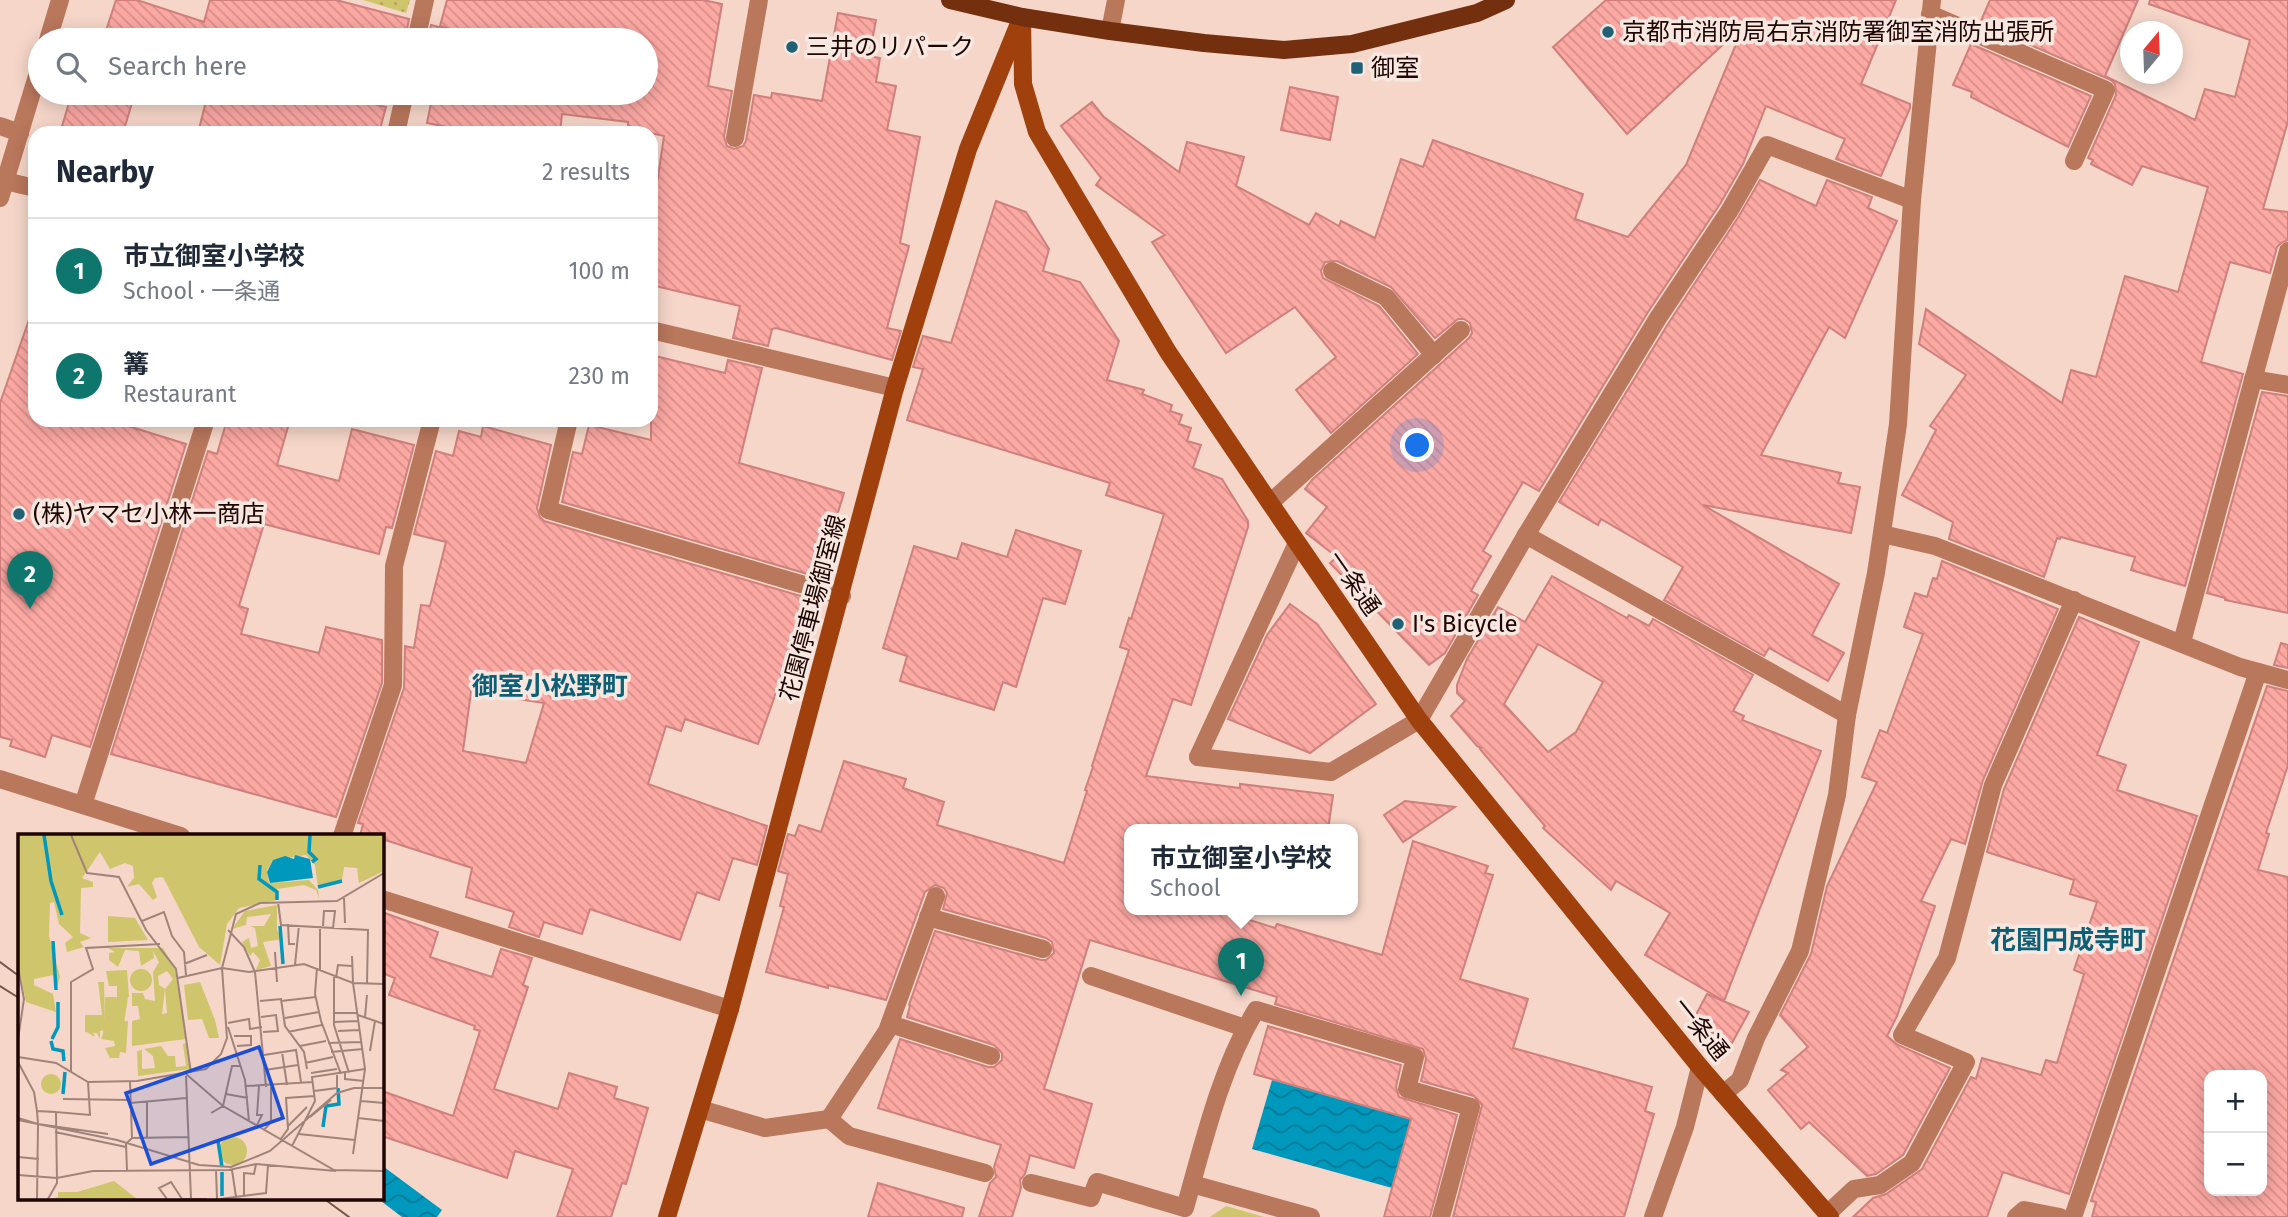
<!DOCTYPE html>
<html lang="en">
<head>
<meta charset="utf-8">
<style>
	:root { --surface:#fff; --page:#f6f6f7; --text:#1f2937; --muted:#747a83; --line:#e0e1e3; --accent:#0f766e }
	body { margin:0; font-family:"Fira Sans","Noto Sans JP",sans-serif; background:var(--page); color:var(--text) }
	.controls { position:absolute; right:21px; bottom:21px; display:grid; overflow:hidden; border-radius:14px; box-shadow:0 4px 18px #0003 }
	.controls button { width:63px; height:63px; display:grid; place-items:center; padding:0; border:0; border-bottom:2px solid var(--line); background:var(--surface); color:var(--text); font:35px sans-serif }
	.compass { position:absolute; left:2120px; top:21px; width:63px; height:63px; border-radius:50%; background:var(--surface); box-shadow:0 4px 18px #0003; rotate:19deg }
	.you { position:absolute; left:1418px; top:446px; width:24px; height:24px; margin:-18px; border:5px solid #fff; border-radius:50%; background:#1a73e8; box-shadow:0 0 0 10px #1a73e833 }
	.badge { display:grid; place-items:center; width:46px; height:46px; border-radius:50%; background:var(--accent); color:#fff; font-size:23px; font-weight:700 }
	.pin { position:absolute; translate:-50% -58px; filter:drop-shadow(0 2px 4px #0008) }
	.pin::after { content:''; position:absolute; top:37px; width:24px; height:21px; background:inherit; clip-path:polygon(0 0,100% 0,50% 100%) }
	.popup { position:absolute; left:1124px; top:824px; width:234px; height:91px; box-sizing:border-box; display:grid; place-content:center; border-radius:14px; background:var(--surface); filter:drop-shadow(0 2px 5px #0005); font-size:23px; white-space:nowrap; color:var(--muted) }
	.popup b { font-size:26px; color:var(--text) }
	.popup::after { content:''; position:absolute; left:50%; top:100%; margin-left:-14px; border:14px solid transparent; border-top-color:var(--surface) }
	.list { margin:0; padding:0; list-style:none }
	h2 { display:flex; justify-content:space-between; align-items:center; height:91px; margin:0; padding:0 28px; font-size:30px }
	h2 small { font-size:23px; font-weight:400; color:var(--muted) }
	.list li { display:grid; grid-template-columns:46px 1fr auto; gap:21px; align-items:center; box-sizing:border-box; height:105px; padding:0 28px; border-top:2px solid var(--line) }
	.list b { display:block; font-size:26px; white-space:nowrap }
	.list p { margin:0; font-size:23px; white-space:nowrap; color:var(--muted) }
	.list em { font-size:23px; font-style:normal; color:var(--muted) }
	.icon { flex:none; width:38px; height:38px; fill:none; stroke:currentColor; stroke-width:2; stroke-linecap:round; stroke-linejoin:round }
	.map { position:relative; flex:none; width:2288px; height:1217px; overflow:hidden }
	.search { position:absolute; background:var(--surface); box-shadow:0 4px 18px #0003; left:28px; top:28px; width:630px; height:77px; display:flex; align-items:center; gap:18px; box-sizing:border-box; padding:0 24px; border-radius:38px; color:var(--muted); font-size:26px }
	.panel { position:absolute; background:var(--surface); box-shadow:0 4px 18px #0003; left:28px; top:126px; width:630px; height:301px; border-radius:21px }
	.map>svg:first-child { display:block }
	.grass { fill:url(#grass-dots) }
	.pitch { fill:#cfc56c }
	.water { fill:url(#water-waves) }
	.building { fill:url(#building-back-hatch); stroke:#cf7f7c; stroke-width:2; fill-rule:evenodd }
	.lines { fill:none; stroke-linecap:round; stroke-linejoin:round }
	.service { stroke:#b9775c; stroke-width:18 }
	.minor { stroke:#b9775c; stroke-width:18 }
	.tertiary { stroke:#b9775c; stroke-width:18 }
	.secondary { stroke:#a0400d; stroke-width:18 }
	.primary { stroke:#732f0e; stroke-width:18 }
	.tram { stroke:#71554c; stroke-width:2 }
	.poi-dot { fill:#206176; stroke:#f7e7e1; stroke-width:2.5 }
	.labels { text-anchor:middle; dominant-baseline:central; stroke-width:7; stroke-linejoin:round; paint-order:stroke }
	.poi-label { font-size:24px; fill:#1f0600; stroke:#f7e7e1; text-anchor:start }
	.street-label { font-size:24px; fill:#1f0600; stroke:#f7e7e1 }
	.neighbourhood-label { font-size:26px; font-weight:bold; fill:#0d5f76; stroke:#f7e7e1 }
	.inset-river { fill:none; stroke:#0098bc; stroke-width:3.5 }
	.inset-road { fill:none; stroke:#a08379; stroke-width:2 }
	.view { fill:#1d4ed8; fill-opacity:0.15; stroke:#1d4ed8; stroke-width:3.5 }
	.inset-edge { fill:none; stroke:#1f0600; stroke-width:3.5 }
</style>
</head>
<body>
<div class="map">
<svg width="2288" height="1217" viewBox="0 0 2288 1217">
	<defs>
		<pattern id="grass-dots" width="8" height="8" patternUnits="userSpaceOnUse" patternTransform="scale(1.75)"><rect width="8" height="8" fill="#cfc56c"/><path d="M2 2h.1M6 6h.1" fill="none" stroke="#b1a85c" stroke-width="1.8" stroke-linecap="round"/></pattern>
		<pattern id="water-waves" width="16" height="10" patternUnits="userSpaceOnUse" patternTransform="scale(1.75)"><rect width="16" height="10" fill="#0098bc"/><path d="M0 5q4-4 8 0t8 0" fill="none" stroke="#027a96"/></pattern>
		<pattern id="building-back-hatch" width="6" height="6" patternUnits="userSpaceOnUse" patternTransform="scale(1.75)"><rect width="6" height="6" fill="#fca8a3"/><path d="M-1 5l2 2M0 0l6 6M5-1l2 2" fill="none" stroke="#d88f8b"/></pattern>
	</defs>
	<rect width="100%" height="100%" fill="#f6d6c9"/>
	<path class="grass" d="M363,0h47l-4,13z"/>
	<path class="pitch" d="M1226,1206l38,11h-54z"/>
	<g class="water">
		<path d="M1272,1080l139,39 -19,69 -140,-39z"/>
		<path d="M384,1167l58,43 -5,7h-35l-25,-19h5v-28z"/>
	</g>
	<g class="building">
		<path d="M116,0h21l67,22 6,-22h126l73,19 -4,21h-302z"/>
		<path d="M447,0h256l19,4 -14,82 24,5 -8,46 3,9 7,3 9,-3 3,-5 8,-46 17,3 1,-5 50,8 16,-88 38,7 -7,36 11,2 -4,24 20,4 -9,44 33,7 -20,106 9,3 -22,82 14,3 -9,29 -116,-32 -4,1 -4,17 -35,-8 7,-32 -89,-21v-60l13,-89 -36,-8v-6l-66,-8 -2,19h-83l-50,-10 6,-30h213v-53h-157l-49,-14z"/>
		<path d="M1606,0h290l-35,84 49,20v4l-29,68 -45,-17 9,-20 -79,-33 -23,58 -23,40 -72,108 -109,179 -16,-9 -40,69 8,5 -20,35 7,4 -33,58 -16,12 -99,-102 7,-6 -31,-24 21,-26 -22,-18 7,-9 157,-142 3,-5 -2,-10 -6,-4h-6l-23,19 -44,-51 -54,-26 -12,1 -4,9 2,7 56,28 39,48 -87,79 -35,-43 40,-33 -41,-50 -69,46 -74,-111 13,-7 -69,-50 5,-7 -40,-52 31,-24 12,15 75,55 8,-30 57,15 -8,29 73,39 7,-12 23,13 2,-5 34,17 26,-79 22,8 10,-27 150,54 -8,25 53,18 58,-72 58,-140 -117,109 -74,-87z"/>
		<path d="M1990,0h148l-33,76 90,44 10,-31 30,8 15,-57 -101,-36 1,-4h138v121l-25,88 25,3v28l-7,3 -4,4 -7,26 -40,-11 -29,100 42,12 -58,212 -54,-16 4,-13 -74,-20 -1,2 -3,-1 -13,39 -95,-38 4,-17 -51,-27 34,-65 -6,-4 36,-51 -47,-31 7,-35 136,94 9,-33 25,7 29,-101 53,16 30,-105 -66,-21 -10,19 -41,-21 2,-4 -5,-2 28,-63 -1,-11 -4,-4 -131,-57z"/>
		<path d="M431,25l19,5 -2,10h-20z"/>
		<path d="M1971,44l120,52 -23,51 -97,-50 1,-5 -19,-7z"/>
		<path d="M1290,87l48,10 -8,43 -49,-10z"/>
		<path d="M72,93h25l35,10 -9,30h-63z"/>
		<path d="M208,93h123l55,14 -7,26h-181z"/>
		<path d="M1760,180l56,26 11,-26 45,17 -4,11 29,13 -52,117 -16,-11 -68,128 80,18 -3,10 22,4 -9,46 -148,-28 136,79 -27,51 32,18 -16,28 -59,-33 -5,8 -100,-56 19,-33 -82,-48 -3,6 -39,-23 109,-178 71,-108z"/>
		<path d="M996,201l30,11 23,37 -6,22 37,11 39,59 -12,39 37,10 -2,4 30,11 -2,6 12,4 -3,9 12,4 -4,13 14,4 -8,23 29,11 26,42v6l-57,178 -18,-6 -27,77 94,12v-4l93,11 -5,35h-69l-38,-5 -1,5h-91v80h89l57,18 2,-4 105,31 31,-114 75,25 -3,7 8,2 -33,104 68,20 -15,49 139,39 -7,24 9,3 -30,103h-171l29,-112 -8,-9 -53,-15 5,-22 -3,-10 -148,-45 2,-7 -187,-57 -46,149 48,15 -18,64 -44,-13 -5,19 -5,6 1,8 -9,29h-33l11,-34 6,-6 -2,-10 7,-22 -123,-37 22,-69 88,28h6l8,-7v-7l-8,-8 -87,-28 3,-11 -1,-1 26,-74 106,29h5l8,-7 -2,-11 -6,-4 -103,-29 4,-16 -3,-5 -9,-3 -10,7 -39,108 -58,-15v3l-62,-16 18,-65 -4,-1 8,-32 -10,-3 10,-37 7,2 4,-11 22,7 23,-71 62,18 -3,9 41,14 -7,23 127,38 23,-72 -2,-1 8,-23 -1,-1 37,-116 -9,-3 9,-29 2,1 33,-105 -58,-19 4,-12 -203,-63 16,-51 -10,-2 10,-31 28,7z"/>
		<path d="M30,317l5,1v102h95l-2,6 58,18 -96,303 -38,-12 -7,22 -35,-11 2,-6 -12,-3v-334z"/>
		<path d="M651,355l74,18 3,-13 34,8 -23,95 105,30 -26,84 -256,-75 11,-50 9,2 7,-29 62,15z"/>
		<path d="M2262,392l26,4v217l-63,-13v-2l-18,-5z"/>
		<path d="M227,420h63l-13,45 62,16 13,-52 62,16 -22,83 -6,-1 -7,27 -115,-30 -25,82 9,3 -7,25 78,19 7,-26 56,13v43l-46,134 -225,-63 97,-303 9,3z"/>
		<path d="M483,426l68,19 -14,63 3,9 4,4 267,78 -21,70 -5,-2 -27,77 -73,-25 -4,12 -15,-5 -18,58 119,42 -10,39 -24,-7 -14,42 -22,-8 -17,48 -90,-31 -8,25 -38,-12 -5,15 -30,-10 5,-15 -48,-15 6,-29 -90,-29v-3h-22l3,-12 -5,-1 46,-135 1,-42 9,2 7,-43 9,1 16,-64 -32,-8 22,-83 17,5 6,-25 22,6zM471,692l73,11 -18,60 -63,-12z"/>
		<path d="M1016,530l65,21 -16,53 -22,-6 -27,89 -13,-5 -9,28 -94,-29 7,-25 -24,-8 31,-102 43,13 5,-16 45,14z"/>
		<path d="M1942,561l116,48 -75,171 -18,64 -14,-5 -30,62 14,5 -38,110 -10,20 11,9 52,23 -47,87 -27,19 -9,2 -58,-54 -8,7 -33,-39 20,-17 -7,-3 27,-23 -28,-32 31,-61 16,-68 50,-104 -15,-5 18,-47 7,3 36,-99 -19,-7 11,-34 12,4 6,-19 4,1z"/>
		<path d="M1552,576l75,42 2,-3 20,11 4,-7 100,56 -20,36 11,5 -2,4 79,31 -97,250 -79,-46 25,-42 -54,-32 -5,9 -68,-62 2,-2 -65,-77 1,-1 -4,-2 -26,-30 14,-15 -8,-8v-8l10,-26 31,-52 27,15zM1538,644l65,38 -27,50 -28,20 -44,-48z"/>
		<path d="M1290,604l27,20 59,80 -66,49 -82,-34 39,-84z"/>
		<path d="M2079,617l60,25 -42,113 29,10 -9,25 80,26 -128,378 -66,-22 -16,45h-134l20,-19 13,-4 36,-25 49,-92 5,2 6,-21 59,17 5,-15 11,3 27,-89 -10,-4 23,-68 -27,-8 4,-14 -87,-28 17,-63z"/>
		<path d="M2281,643l7,2v23l-14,-3z"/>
		<path d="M2267,686l21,5v74l-22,68 3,1 -11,36 30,7v340h-196l4,-15 -5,-1zM2209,1075h53v116h-53z"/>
		<path d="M1405,801l50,6 -52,35 -19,-27z"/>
		<path d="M382,912l56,20 -8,25 62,20 9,-28 31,9 -9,27 5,2 -34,102 64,20 11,-36 48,14 -3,11 34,10 -22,76 -4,-1 -11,34h-54l16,-48 -58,-18 -8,27 -125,-42v-45l71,25 27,-85 -6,-2 1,-3 -86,-31 6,-17 -13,-5z"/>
		<path d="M1707,994l42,18 -17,31 -40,-21z"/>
		<path d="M1268,1026l133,39 -5,22 3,10 58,18 -27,102h-46l27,-98 -157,-45z"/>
		<path d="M878,1183l86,25 -2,9h-94z"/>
	</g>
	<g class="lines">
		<g class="service">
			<path d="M416,40l9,-40"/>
			<path d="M396,133l9,-40"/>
			<path d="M569,420l-21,90 294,86"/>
			<path d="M1198,757l99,-214"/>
			<path d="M342,836l51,-151 1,-119 38,-146"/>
			<path d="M928,917l115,32"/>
			<path d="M1091,976l154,52"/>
			<path d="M890,1024l101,32"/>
			<path d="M700,1109l65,19 64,-9 20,17 136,37"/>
			<path d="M829,1119l58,-88 49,-135"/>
			<path d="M1031,1183l60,15 6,-16 88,26c19,-67 35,-138 71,-198l159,47 -8,32 64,18 -30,110"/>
			<path d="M1192,1184l119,33"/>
		</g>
		<g class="minor">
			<path d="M1930,14l176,76 -32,71"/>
			<path d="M1110,31l6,-31"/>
			<path d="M0,126l20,7"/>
			<path d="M735,138l24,-138"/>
			<path d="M5,181l30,7"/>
			<path d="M1332,271l54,26 48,58"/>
			<path d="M651,330l244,58"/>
			<path d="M2253,379l35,6"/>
			<path d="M1270,503l191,-173"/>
			<path d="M1882,534l53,12 305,121 48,13"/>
			<path d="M1526,535l321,180"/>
			<path d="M2182,642l106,-391"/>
			<path d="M1198,757l133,15 88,-52 107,-185 132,-217 72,-108 37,-65 145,55"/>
			<path d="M0,779l181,57"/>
			<path d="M83,805l123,-385"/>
			<path d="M382,899l348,110"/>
			<path d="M1723,1094l17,-14 16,-42 44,-87 37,-156 10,-80 29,-142 22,-149 14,-224 20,-200"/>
			<path d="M1827,1214l27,-25 26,-4 32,-22 54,-101 -64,-27 45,-77 46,-173 81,-185"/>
			<path d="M1653,1217l32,-90 15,-60"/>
			<path d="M2016,1217l8,-7 36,7"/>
			<path d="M2073,1217l185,-545"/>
		</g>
		<g class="tertiary">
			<path d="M48,40l12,-40"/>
			<path d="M0,198l40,-132"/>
		</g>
		<g class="secondary">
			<path d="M1022,17l1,67 14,48 131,220 102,151 149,217 281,347 130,150"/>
			<path d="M667,1217l63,-208 165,-621 73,-239 50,-123"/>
		</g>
		<path class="primary" d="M950,0l72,17 88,14 94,12 80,7 68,-6 125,-31 29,-13"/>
		<g class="tram">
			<path d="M0,962l19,14"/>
			<path d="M0,986l19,12"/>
			<path d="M323,1198l26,19"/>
		</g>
	</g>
	<g class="poi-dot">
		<circle cx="1608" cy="32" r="7"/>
		<circle cx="792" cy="47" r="7"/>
		<rect x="1350" y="61" width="14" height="14" rx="3.5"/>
		<circle cx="19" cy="514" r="7"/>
		<circle cx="1398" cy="624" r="7"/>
	</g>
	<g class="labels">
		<g class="poi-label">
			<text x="1622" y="32">京都市消防局右京消防署御室消防出張所</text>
			<text x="806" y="47">三井のリパーク</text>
			<text x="1371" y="68">御室</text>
			<text x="33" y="514">(株)ヤマセ小林一商店</text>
			<text x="1412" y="624">I's Bicycle</text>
		</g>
		<g class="street-label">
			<text transform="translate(1354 583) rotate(55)">一条通</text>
			<text transform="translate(813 608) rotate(-75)">花園停車場御室線</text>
			<text transform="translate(1701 1029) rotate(51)">一条通</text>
		</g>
		<g class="neighbourhood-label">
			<text x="550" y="686">御室小松野町</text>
			<text x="2068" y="940">花園円成寺町</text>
		</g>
	</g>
	<g transform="translate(18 834)">
		<rect width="366" height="366" fill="#f6d6c9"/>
		<path d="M87,163h23l-9,61h-9l-5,-10 10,-2 -1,-5 -13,-2 5,-9 -6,1v8l-3,-6 -12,-1v-17h17l3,7z" fill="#cfc56c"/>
		<path d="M0,1h366v36l-25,12 -2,-15 -13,-1 -2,14 -24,6 -3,-22 -9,-10 -33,5 -6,10 2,13 40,-3 9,10 1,9 -3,-9 -12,-5 -27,4v11l-38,8 -12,16 -7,41 -21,-18 -36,-70 -8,1 -3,5 5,14 -4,3 -14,-16 -12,3 7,-9 -1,-12 -8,-3 -15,6 -10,-17 -18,26 11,4v5l-12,1 -1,45 11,5 -11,4 4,5 -17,5 -2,-9 8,-6 -14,-13 -5,-22 -4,1 -1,33 11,41 -3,10 -4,-12 -19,4v6l19,9 3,18 -30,-10 -8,-39zM259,71v25l6,9 -20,3 8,24 -15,4 4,-10 -7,-8 -3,4 -8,-14 7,-4 2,10 7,-2 -3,-18 -5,-2h14l7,-12 -24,3 -1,8 -14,4 13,-18zM90,114h55l12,21 11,70 -54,7v-25l8,-2 -2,-13h-6v-13h11l2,6 10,2 -2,-29 6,-10 -6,-11 1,7 -13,8 -2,-15 -14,-1 -7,17 -9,-7v-7l6,-1zM149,137l6,8 -8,10 2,24 -5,1 3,-25 -6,-4 -1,-9zM112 146a11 11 0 1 1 22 0a11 11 0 1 1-22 0ZM109,136l2,27h-12v-11h-8l-3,-15zM80,148h6l1,40 23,-1 -2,32 -6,-1 -7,-14 -11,-1 2,-9 -11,5 2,4 -8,-5 -2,-17h17zM169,209l3,26 -52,7 -1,-25 5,-1v19l13,-1 -2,-12 -9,-7 17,-3 7,10h7l1,11 10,-1 -3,-22zM23 250a10 10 0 1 1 20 0a10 10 0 1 1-20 0ZM96,347l23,18h-87l8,-2v-5h19z" fill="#cfc56c" fill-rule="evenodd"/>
		<path d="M182,148l15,38 4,18h-10l-7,-19 -14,1 -4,-35z" fill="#cfc56c"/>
		<path d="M90,82l27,2 13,22 -40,2zM201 317a14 14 0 1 1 28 0a14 14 0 1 1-28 0Z" fill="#cfc56c"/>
		<path d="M277,21l15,4 3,19 -43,5 -3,-11 6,-12 12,-4 9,3z" fill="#0098bc"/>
		<path class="inset-river" d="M26,1l7,46 11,34M292,1l-1,17 7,7 -4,3M242,31l-1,14 18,13v8M300,53l24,-6M262,92l3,38M35,107l3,49M34,205l6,-12v-25M33,207l2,8 10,2 1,10M45,260l2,-22M305,293l3,-21 13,-2 -1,-16M200,307l4,26M204,338v24"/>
		<path class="inset-road" d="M53,1l16,38 32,4 27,53 30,39 15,104M326,64l1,25M260,68l3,23 87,5 -1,54M124,87l22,-9 8,24 12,16 2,23M270,90l1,20h6M305,92l1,-15h11l-2,17M210,96l16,17 11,25 11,115M257,118l2,30M334,122l1,26M166,130l23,-9M277,131l4,-40M0,133l6,32 -6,40M299,134l-2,26 6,27 20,53M302,136v-44M316,143v48l15,48M160,144l44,-10 27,4 55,-8 49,19 31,1M318,144l2,-13 14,1M335,149l12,86 -12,85M242,167l21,-2 4,27 19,26 3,17M263,167l35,-4M315,179h24M340,181l26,9M243,183l15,-2 2,16 -15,1M347,183l2,-22M267,184l34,-6M316,188l24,-1M210,189l21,-4 1,10 12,-2M210,193l17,53 4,41M320,197l21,-1M270,198l34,-7M216,202h17v9l-14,1M310,209l34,-1M282,212l26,-5M352,217l5,-30M264,218l5,33M313,218l32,-3M246,221l32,-5 5,32M0,223l38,6 32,19 49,-1 69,-12 15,-15 6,-16 -5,-70 14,-54 24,-11 77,-2 47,-28M0,228l16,30 3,19 19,1M287,229l28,-6M247,236l33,-5M53,237v-89l22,-13 -7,-21 74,-4M293,239l26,-4M327,239v6l19,2M168,240l37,32 111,64 50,1M168,242l5,123M228,252l67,-4M296,257l23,-3v-13M208,260l22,4M45,265l67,1M343,267l23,2M129,268v36M112,269l56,-5M19,277l1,13 70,10M193,279l12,-7 9,-40h9M292,283l21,-17M0,284l20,6 -1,75M340,284l26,3M0,286l99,20 82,25 32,2 39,-16 67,-58 17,-5h30M239,291l5,-10h-5l2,-29M270,292l19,-19M246,296l7,-8v-35M37,298l71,15M281,300l56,6M114,304l57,-1M262,306l8,-11 -2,-31 29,-2M274,312l23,-45 -3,-24 53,-8M0,323l21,2M109,336l-1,-26 6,-6 -2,-57M198,336l1,29M214,336l4,27M0,341l39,3 36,-7 136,-1 27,-6 80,7M226,362v-23l10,1 2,-10M30,365l9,-16 -1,-71 34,3 -2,-33M149,365l-8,-11 12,-6 11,17M164,365h25M202,365l46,-6 2,-28"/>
		<path class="view" d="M241,213l24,71 -132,46 -25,-71z"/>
		<rect width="366" height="366" class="inset-edge"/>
	</g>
</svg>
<div class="controls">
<button>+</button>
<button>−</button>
</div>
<svg class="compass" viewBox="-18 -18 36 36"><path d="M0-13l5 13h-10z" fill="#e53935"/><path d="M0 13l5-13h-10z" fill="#747a83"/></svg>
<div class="you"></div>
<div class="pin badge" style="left:1241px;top:996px">1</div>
<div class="popup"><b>市立御室小学校</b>School</div>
<div class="pin badge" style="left:30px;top:609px">2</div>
<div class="search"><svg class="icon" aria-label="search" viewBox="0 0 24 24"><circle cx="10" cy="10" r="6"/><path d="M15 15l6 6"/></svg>Search here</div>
<section class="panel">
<h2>Nearby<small>2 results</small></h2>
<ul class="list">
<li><span class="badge">1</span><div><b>市立御室小学校</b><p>School · 一条通</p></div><em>100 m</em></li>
<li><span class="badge">2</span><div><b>篝</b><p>Restaurant</p></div><em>230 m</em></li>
</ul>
</section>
</div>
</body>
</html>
